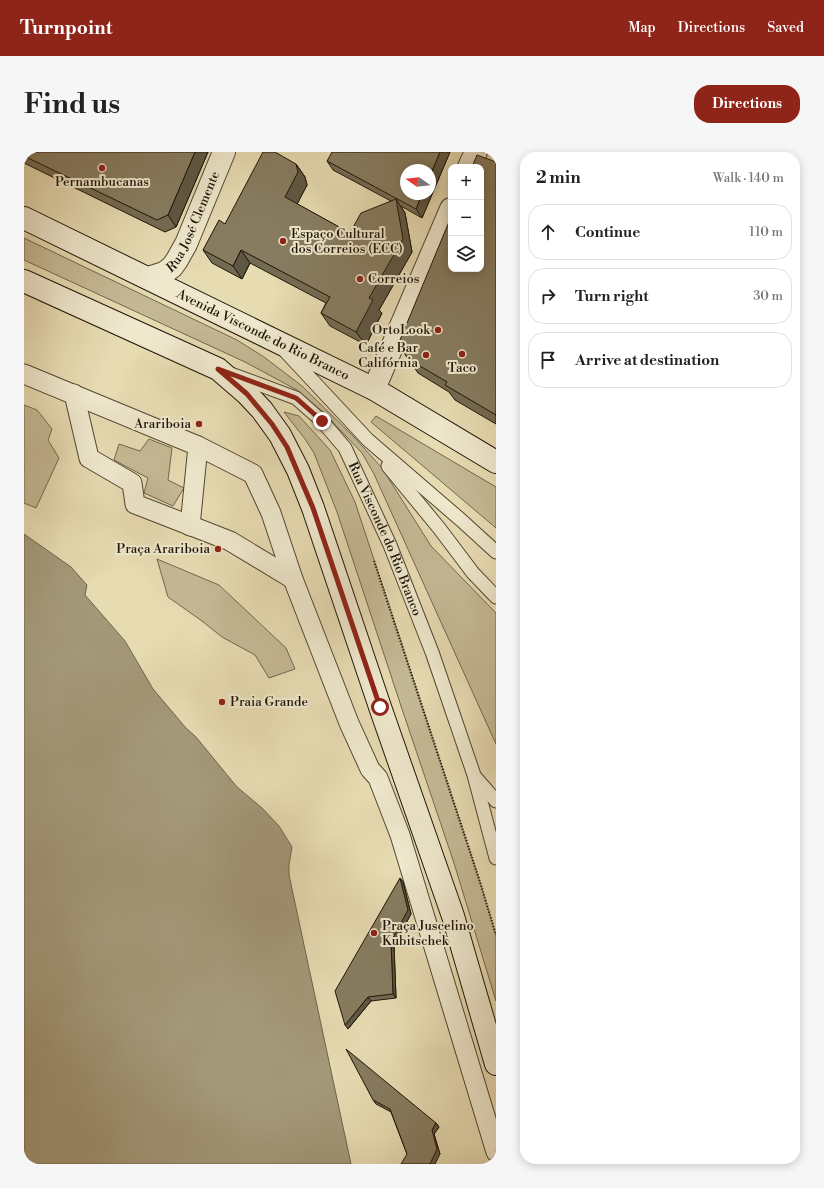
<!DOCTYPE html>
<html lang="en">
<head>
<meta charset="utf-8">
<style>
	:root { --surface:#fff; --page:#f6f6f6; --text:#222; --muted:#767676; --line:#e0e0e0; --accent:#8f2418 }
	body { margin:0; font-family:"Libre Bodoni",serif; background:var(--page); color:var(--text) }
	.controls { position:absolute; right:12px; top:12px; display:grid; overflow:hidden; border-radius:8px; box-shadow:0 2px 10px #0003 }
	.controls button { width:36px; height:36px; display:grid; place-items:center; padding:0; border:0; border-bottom:1px solid var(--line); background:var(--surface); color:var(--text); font:20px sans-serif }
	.compass { position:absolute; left:376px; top:12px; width:36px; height:36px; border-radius:50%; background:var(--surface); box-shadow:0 2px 10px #0003; rotate:284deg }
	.stop { position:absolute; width:12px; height:12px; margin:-9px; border:3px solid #8f2418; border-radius:50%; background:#fff }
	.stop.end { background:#8f2418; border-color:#fff; box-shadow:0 1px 4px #0008 }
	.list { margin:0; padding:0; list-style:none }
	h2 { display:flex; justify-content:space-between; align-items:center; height:52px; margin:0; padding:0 16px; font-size:17px }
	h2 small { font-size:13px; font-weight:400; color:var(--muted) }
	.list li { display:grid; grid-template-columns:26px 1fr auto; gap:12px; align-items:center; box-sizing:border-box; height:56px; margin:0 8px 8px; padding:0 8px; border:1px solid var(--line); border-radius:16px }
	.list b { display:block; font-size:15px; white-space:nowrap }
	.list em { font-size:13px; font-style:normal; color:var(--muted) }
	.icon { flex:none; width:22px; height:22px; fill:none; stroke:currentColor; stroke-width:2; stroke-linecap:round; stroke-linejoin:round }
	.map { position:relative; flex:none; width:472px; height:1012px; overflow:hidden; border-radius:16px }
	header { display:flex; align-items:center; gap:24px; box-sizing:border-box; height:56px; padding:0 20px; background:var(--accent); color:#fff }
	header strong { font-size:19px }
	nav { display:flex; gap:22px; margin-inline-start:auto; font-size:14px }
	.intro { display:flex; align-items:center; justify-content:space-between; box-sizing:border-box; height:96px; padding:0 24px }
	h1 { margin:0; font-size:28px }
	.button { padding:10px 18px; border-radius:16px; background:var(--accent); color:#fff; font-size:14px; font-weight:700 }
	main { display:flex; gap:24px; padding:0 24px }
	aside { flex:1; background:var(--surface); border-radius:16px; box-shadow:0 2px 10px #0003 }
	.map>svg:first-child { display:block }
	.green { fill:#c5b995; stroke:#72674e }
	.water { fill:#a39878; stroke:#6e644b }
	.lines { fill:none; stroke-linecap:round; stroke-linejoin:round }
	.service-casing { stroke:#504632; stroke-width:15 }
	.pedestrian-casing { stroke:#504632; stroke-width:21 }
	.tertiary-casing { stroke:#504632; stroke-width:24 }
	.secondary-casing { stroke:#1e1508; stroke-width:24 }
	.path { stroke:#1e1508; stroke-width:2.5; stroke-dasharray:1 2; stroke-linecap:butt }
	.service { stroke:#efe8cd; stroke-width:13 }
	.pedestrian { stroke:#efe8cd; stroke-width:19 }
	.tertiary { stroke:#efe8cd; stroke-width:22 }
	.secondary { stroke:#efe8cd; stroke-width:22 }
	.wall { fill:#746b53; stroke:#1e1508 }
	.shaded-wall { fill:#5e5743; stroke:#1e1508 }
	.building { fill:#877c60; stroke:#1e1508 }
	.route { stroke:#8f2418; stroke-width:5 }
	.poi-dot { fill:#8f2418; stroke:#efe8cd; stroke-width:1.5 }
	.labels { text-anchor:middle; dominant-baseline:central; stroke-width:4; stroke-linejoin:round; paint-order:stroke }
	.poi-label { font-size:13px; fill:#1e1508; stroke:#efe8cd; text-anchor:start }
	.street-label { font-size:13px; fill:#1e1508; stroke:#efe8cd }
</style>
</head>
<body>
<header>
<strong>Turnpoint</strong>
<nav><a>Map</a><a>Directions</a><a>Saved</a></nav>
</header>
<div class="intro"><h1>Find us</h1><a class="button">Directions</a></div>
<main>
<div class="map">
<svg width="472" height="1012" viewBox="0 0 472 1012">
	<rect width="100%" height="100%" fill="#e7dbb2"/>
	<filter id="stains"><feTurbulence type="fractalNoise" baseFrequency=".005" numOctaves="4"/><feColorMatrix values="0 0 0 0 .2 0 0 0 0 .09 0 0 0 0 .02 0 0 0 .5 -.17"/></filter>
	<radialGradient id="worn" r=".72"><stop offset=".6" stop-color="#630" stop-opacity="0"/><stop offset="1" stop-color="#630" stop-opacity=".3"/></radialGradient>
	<g class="green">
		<path d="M0,86l213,102 27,17 38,29 51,50 29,32 49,78 65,67v131l-122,-270 -12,-21 -37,-39 -28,-24 -52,-28 -221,-102z"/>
		<path d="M0,253l13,5 15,19 -4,11 11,18 -23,50 -12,-5z"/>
		<path d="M260,260l15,4 31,34 25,52 125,380 16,53v66l-42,-138 -53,-157 -64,-194 -23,-59 -9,-14z"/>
		<path d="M352,264l120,71v41l-125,-106z"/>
		<path d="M125,287l23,9 -4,32 16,8 -11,18 -29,-13 4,-15 -34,-18 5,-16 21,7z"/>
		<path d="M133,407l62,26 67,63 9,21 -26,9 -14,-23 -33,-18 -20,-16 -34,-24z"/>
	</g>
	<path class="water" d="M0,382l47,33 16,18 -2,10 40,46 28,48 33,39 10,9 41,50 25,21 17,18 13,21 -3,18v10l62,289h-327z"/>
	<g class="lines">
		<g class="service-casing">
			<g id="service">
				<path d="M261,199l83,89 93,80 35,32"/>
				<path id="s1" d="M207,222l65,24 26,23 23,27 45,97 42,107 42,123 22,83"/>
				<path d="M364,314l51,62 34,45 23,24"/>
				<path d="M452,626l20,23"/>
			</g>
		</g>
		<g class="pedestrian-casing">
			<g id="pedestrian">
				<path d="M0,222l174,72 -8,80"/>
				<path d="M50,242l15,64 43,25 3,21 95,37 63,38"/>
				<path d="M174,294l55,28 18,39 22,66 56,144 21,46 8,9 22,57 96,317"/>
			</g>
		</g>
		<g class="tertiary-casing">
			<g id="tertiary">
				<path d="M445,15l7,-15"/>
				<path id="s2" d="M124,126l16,-5 8,-6 5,-7 9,-16 38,-92"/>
				<path d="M350,237l77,-180"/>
			</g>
		</g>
		<g class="secondary-casing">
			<g id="secondary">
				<path id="s3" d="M0,66l350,171 122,73"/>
				<path d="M0,129l194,88 29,25 15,16 18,25 18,35 15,38 67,199 73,209 43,148"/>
			</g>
		</g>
		<path class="path" d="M350,409l106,321 16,53"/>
		<use href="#service" class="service"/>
		<use href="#pedestrian" class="pedestrian"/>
		<use href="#tertiary" class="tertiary"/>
		<use href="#secondary" class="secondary"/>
	</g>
	<g class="wall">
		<path d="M0,0h184l-32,75 -11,5 -141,-69z"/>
		<path d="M426,0l-28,66 -21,-12 4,7 7,39 -33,58 3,3 -16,32 -36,-19 -9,-13 5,-10 -76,-40 -8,16 -30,-16 -9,-13 22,-26 71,-60 9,13 2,8 -10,19 53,29 41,-32 -58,-31 -6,-9z"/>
		<path d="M472,10v262l-41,-24 -6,-8 -31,-19 -17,-25z"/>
		<path d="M376,726l3,4 8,32 -17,31 2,53 -25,3 -23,28z"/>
		<path d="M349,948l63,23 3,4 -5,7 6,20h-33l-16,-42 -15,-8z"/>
	</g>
	<g class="shaded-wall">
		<path d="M171,0h13l-32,75 -8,-12z"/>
		<path d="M416,0h10l-28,66 -6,-9 6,-15h8v-18z"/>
		<path d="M272,12l9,13 2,8 -13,25 -9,-13z"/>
		<path d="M372,47l9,14 7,39 -33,58 3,3 -16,32 -10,-13 13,-34z"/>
		<path d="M217,98l9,13 -8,16 -9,-13z"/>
		<path d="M376,726l3,4 8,32 -17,31 2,53 -3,-4 -2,-53z"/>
		<path d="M344,845l3,4 -23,28 -3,-4z"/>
		<path d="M412,971l3,4 -5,7 6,20 -5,10h-5l2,-34z"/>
	</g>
	<g class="building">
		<path d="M0,0h171l-27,63 -11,5 -133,-64z"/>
		<path d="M239,0h12l21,12 2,8 -13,25 65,36 11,-20 35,-14 7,40 -34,59 4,2 -17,32 -35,-19 9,-16 -89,-47 -8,16 -30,-16 16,-30 6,4z"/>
		<path d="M308,0h108l-10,24v-6h-24v24h16l-6,15 -89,-48z"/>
		<path d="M453,3l19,7v253l-51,-30 2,-3 -39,-23 -7,-11 -1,-8 51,-123v52h30v-102h-9z"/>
		<path d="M376,726l8,32 -17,31 2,53 -25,3 -23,28 -10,-34z"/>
		<path d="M322,897l90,74 -4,7 5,19 -7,15h-29l6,-10 -17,-45 -17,-9z"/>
	</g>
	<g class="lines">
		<path class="route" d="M298,269l-26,-23 -78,-29 29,25 25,30 15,23 26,61 67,199"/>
	</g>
	<g class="poi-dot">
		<circle cx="78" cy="16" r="4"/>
		<circle cx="259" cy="89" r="4"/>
		<circle cx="336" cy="127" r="4"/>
		<circle cx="414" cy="178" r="4"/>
		<circle cx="438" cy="202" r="4"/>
		<circle cx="402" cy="203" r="4"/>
		<circle cx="175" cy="272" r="4"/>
		<circle cx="194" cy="397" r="4"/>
		<circle cx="198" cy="550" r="4"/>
		<circle cx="350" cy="781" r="4"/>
	</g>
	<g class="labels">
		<g class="poi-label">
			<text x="78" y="30" text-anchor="middle">Pernambucanas</text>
			<text x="267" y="82">Espaço Cultural<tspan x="267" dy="15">dos Correios (ECC)</tspan></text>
			<text x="344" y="127">Correios</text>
			<text x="406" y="178" text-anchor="end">OrtoLook</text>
			<text x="394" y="196" text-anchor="end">Café e Bar<tspan x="394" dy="15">Califórnia</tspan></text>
			<text x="438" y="216" text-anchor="middle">Taco</text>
			<text x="167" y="272" text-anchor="end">Arariboia</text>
			<text x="186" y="397" text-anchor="end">Praça Arariboia</text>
			<text x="206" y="550">Praia Grande</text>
			<text x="358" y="774">Praça Juscelino<tspan x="358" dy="15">Kubitschek</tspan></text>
		</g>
		<g class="street-label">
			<text stroke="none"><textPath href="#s2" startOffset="77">Rua José Clemente</textPath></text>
			<text stroke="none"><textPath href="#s3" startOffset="266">Avenida Visconde do Rio Branco</textPath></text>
			<text stroke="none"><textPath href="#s1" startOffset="239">Rua Visconde do Rio Branco</textPath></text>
		</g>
	</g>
	<rect width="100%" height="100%" filter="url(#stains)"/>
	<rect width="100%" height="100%" fill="url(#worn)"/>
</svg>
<div class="controls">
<button>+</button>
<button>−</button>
<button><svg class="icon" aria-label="layers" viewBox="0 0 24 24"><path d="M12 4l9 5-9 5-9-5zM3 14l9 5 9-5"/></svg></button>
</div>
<svg class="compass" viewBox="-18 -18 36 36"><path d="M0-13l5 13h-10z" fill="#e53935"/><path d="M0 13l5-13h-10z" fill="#767676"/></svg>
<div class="stop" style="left:356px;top:555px"></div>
<div class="stop end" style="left:298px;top:269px"></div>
</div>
<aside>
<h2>2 min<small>Walk · 140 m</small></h2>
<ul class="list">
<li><svg class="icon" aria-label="ahead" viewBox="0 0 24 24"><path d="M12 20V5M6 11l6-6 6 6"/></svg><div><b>Continue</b></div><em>110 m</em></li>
<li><svg class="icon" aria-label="right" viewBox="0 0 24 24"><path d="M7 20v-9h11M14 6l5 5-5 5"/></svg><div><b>Turn right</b></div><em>30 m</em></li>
<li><svg class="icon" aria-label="arrive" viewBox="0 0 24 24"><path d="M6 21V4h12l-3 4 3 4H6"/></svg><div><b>Arrive at destination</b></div></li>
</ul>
</aside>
</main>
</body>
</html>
